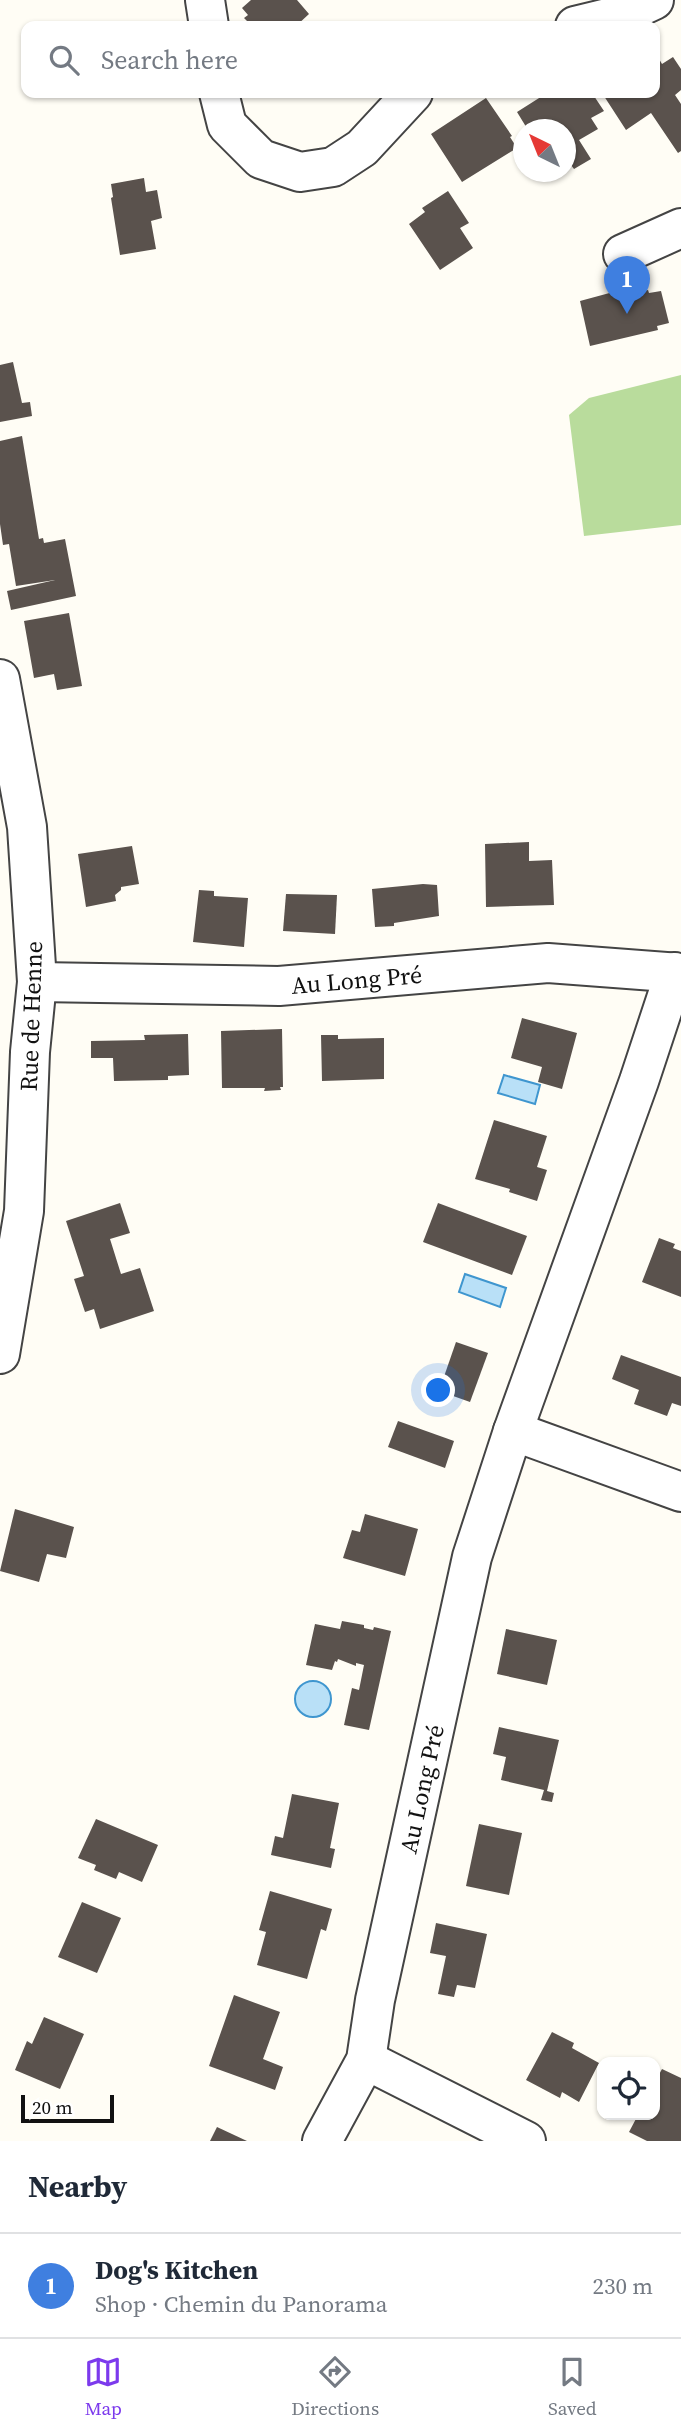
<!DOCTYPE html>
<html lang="en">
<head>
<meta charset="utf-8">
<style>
	:root { --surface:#fff; --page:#f2f2f3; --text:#1f2937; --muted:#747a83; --line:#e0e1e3; --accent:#7c3aed }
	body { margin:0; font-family:"Source Serif 4",serif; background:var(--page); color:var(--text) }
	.controls { position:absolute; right:21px; bottom:21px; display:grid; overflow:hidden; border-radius:14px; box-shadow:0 2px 5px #0004 }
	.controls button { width:63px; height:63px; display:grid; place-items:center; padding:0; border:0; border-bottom:2px solid var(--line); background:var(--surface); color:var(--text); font:35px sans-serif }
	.compass { position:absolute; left:513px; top:119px; width:63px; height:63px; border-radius:50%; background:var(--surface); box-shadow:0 2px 5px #0004; rotate:317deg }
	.scale { position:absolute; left:21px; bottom:18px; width:93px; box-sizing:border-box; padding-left:7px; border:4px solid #111; border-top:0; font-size:19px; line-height:24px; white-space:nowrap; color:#111; -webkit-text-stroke:5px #fff; paint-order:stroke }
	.you { position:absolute; left:439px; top:1391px; width:24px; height:24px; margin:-18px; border:5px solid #fff; border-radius:50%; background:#1a73e8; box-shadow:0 0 0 10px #1a73e833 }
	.badge { display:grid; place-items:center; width:46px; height:46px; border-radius:50%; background:var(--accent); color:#fff; font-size:23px; font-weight:700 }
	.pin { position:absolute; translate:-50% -58px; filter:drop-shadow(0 2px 4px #0008) }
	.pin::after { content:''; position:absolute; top:37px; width:24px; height:21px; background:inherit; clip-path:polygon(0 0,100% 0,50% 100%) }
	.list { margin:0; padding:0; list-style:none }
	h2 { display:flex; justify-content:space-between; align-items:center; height:91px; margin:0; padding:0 28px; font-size:30px }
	h2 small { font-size:23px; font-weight:400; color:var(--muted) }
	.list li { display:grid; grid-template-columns:46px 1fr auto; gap:21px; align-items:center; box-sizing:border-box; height:105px; padding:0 28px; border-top:2px solid var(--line) }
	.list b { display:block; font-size:26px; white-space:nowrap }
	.list p { margin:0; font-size:23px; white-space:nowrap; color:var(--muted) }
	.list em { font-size:23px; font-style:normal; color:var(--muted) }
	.icon { flex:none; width:38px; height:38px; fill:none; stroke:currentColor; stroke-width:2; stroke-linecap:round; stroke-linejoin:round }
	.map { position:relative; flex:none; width:681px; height:2141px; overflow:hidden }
	.search { position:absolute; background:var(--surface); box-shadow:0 2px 5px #0004; left:21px; right:21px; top:21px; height:77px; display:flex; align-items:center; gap:18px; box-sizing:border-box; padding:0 24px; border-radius:14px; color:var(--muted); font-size:26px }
	.sheet { height:196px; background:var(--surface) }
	nav { display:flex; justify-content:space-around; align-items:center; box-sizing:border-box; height:98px; border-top:2px solid var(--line); background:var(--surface); font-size:19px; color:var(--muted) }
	nav a { display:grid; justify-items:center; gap:4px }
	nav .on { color:var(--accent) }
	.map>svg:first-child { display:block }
	.forest { fill:#b9dc9c }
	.water { fill:#b9e0f7; stroke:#3f96cf; stroke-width:2 }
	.building { fill:#5a524d }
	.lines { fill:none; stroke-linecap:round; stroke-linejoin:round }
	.minor-casing { stroke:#444; stroke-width:42 }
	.minor { stroke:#fff; stroke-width:38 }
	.labels { text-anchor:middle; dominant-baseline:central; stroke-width:7; stroke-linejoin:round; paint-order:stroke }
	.street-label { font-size:24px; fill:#111; stroke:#fff }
</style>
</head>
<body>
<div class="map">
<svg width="681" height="2141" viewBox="0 0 681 2141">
	<rect width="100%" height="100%" fill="#fffdf5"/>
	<path class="forest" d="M681,375v150l-97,11 -15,-121 20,-17z"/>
	<g class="water">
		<path d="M504,1075l36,10 -5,19 -37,-11z"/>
		<path d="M465,1274l41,14 -6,19 -41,-15z"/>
		<circle cx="313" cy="1699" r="18"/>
	</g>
	<g class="building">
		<path d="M251,0h46l12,14 -13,12h-44l-8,-8 4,-3 -6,-7z"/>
		<path d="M655,52l7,12 11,-7 8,12v21l-6,5 6,9v47l-3,2 -27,-40 -25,17 -24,-37h53z"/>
		<path d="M547,93h45l12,18 -13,7 7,11 -19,11 12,19 -17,10 -3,-4 -5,3v-38h-38l-11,-18z"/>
		<path d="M486,98l26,38 -2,1 7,11 -55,34 -31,-48z"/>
		<path d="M144,178l2,14 11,-2 5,28 -11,3 5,28 -36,6 -9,-57 2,-1 -2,-13z"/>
		<path d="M448,191l21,32 -9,5 13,20 -33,22 -31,-46 16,-12 -3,-4z"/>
		<path d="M628,288l2,6 18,-4 1,3 12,-2 8,32 -12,3 1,4 -68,16 -10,-45z"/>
		<path d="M13,362l9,41 8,-1 2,14 -32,6v-57z"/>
		<path d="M22,436l17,103 4,-1 1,5 21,-4 11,57 -65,14 -4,-19 48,-11 -39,6 -7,-42 -6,1 -3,-21v-83z"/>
		<path d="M69,613l13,73 -25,4 -3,-16 -20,4 -10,-57z"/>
		<path d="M529,842v19l23,-1 2,45 -68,2 -1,-63z"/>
		<path d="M132,846l7,38 -18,3v3l-6,5 1,6 -30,6 -8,-53z"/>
		<path d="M423,884l14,1 2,31 -45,7v3l-19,1 -3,-38z"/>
		<path d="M199,890l15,1v5l34,2 -4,49 -51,-5z"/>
		<path d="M286,894l51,1 -2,39 -52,-3z"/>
		<path d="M522,1018l55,15 -15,56 -24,-7 4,-15 -31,-9z"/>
		<path d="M282,1029l1,58h-3l1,3 -17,1 1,-3h-43l-1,-57z"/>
		<path d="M188,1034l1,41 -21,1v4l-54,1 -1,-23h-22v-17l54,-1 -1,-5z"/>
		<path d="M321,1035h17v4l46,-1v41l-62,2z"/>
		<path d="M494,1120l53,16 -10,31 10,3 -10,31 -28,-9 1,-3 -35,-10z"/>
		<path d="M120,1203l10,30 -20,6 11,35 19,-6 14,43 -54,18 -6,-20 -9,3 -11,-33 10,-3 -18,-55z"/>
		<path d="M438,1203l89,33 -15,39 -89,-33z"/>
		<path d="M659,1238l16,6 -2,4 8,3v46l-39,-15z"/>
		<path d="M456,1342l32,11 -18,49 -31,-11z"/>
		<path d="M621,1355l60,22v29l-9,-3 -5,13 -33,-12 5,-14 -27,-11z"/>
		<path d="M398,1421l56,20 -9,27 -57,-21z"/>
		<path d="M15,1509l59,18 -8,31 -19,-4 -8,28 -39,-11z"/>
		<path d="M365,1514l53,15 -13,47 -62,-18 9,-28 8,2z"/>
		<path d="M342,1621l22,4v3l9,2 1,-3 17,4 -22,99 -25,-5 8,-37 7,2 5,-25 -8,-2v3l-18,-7 -1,3 -2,-1 -3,9 -26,-5 9,-41 25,5z"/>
		<path d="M506,1629l51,11 -10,45 -50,-11z"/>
		<path d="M499,1727l60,13 -12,51 7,2 -2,9 -11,-2 3,-10 -43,-10 5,-23 -13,-3z"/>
		<path d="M292,1794l47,9 -9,45 5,1 -4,19 -60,-13 4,-19 8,2z"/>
		<path d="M96,1819l62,26 -16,37 -23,-10 -3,7 -22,-9 2,-5 -18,-7z"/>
		<path d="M479,1824l43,9 -13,62 -43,-9z"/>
		<path d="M270,1891l62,18 -6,22 -5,-2 -14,50 -50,-14 9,-33 -7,-2z"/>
		<path d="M82,1902l39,16 -24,55 -39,-16z"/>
		<path d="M436,1923l51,11 -12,54 -18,-3 -3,12 -16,-3 8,-38 -16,-3z"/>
		<path d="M234,1995l46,17 -17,47 20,8 -8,23 -66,-24z"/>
		<path d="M44,2017l40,17 -24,55 -45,-19 12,-29 5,3z"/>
		<path d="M552,2032l22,11 -2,5 27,15 -20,39 -17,-10 -2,6 -34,-18z"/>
		<path d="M662,2069l19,9v63h-34l-18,-9 9,-17h17v-33z"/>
		<path d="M217,2127l30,14h-37z"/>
	</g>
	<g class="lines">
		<g class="minor-casing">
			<g id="minor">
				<path d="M205,0l4,26"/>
				<path d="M575,26l49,-12 30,-14"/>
				<path d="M219,93l8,32 34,34 39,13 33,-5 29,-19 51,-55"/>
				<path d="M623,254l58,-26"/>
				<path d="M0,679l27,148 10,155 -7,70 -6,159 -24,143"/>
				<path id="s1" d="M37,982l242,4 269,-23 133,10"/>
				<path d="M513,1431l168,61"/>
				<path d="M366,2060l160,81"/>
				<path id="s2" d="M322,2141l44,-81 9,-60 97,-443 41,-126 126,-350 36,-109"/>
			</g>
		</g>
		<use href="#minor" class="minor"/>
	</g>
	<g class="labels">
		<g class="street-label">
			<text stroke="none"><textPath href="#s1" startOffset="320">Au Long Pré</textPath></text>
			<text transform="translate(31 1016) rotate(-88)">Rue de Henne</text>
			<text stroke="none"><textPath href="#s2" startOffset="369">Au Long Pré</textPath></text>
		</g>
	</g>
</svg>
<div class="controls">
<button><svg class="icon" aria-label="locate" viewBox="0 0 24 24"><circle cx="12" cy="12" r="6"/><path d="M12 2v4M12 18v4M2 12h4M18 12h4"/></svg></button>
</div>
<svg class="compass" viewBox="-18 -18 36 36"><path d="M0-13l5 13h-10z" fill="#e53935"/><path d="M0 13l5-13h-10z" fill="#747a83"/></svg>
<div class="scale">20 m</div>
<div class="you"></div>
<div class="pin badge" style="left:627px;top:314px;background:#3f7fe0">1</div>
<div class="search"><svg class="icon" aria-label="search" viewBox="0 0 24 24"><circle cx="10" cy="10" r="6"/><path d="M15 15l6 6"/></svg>Search here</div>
</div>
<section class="sheet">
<h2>Nearby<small></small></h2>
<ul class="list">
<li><span class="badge" style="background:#3f7fe0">1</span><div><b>Dog's Kitchen</b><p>Shop · Chemin du Panorama</p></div><em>230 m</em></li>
</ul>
</section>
<nav>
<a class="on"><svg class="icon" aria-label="map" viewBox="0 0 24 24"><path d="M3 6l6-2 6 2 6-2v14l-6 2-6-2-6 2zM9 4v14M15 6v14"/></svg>Map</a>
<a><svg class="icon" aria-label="directions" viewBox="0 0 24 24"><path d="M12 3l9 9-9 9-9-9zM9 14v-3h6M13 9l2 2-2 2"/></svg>Directions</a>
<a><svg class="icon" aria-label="saved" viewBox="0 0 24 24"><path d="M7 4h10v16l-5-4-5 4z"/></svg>Saved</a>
</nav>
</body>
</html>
